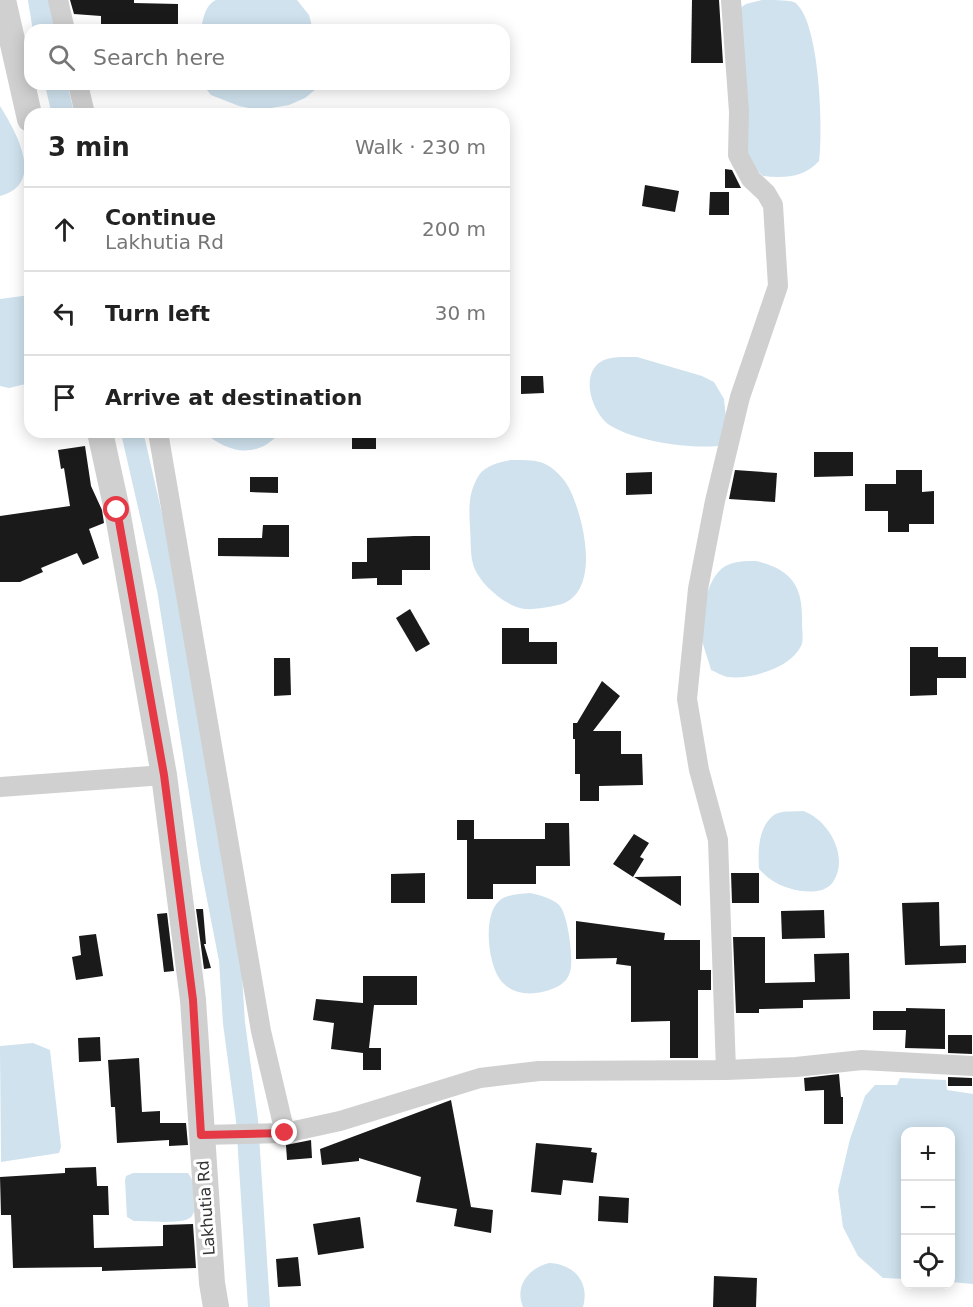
<!DOCTYPE html>
<html lang="en">
<head>
<meta charset="utf-8">
<style>
	:root { --surface:#fff; --page:#f6f6f6; --text:#222; --muted:#767676; --line:#e0e0e0 }
	body { margin:0; font-family:"DejaVu Sans",sans-serif; background:var(--page); color:var(--text) }
	.controls { position:absolute; right:18px; bottom:18px; display:grid; overflow:hidden; border-radius:12px; box-shadow:0 3px 15px #0003 }
	.controls button { width:54px; height:54px; display:grid; place-items:center; padding:0; border:0; border-bottom:2px solid var(--line); background:var(--surface); color:var(--text); font:30px sans-serif }
	.stop { position:absolute; width:18px; height:18px; margin:-14px; border:4px solid #e63946; border-radius:50%; background:#fff }
	.stop.end { background:#e63946; border-color:#fff; box-shadow:0 2px 6px #0008 }
	.list { margin:0; padding:0; list-style:none }
	h2 { display:flex; justify-content:space-between; align-items:center; height:78px; margin:0; padding:0 24px; font-size:26px }
	h2 small { font-size:20px; font-weight:400; color:var(--muted) }
	.list li { display:grid; grid-template-columns:39px 1fr auto; gap:18px; align-items:center; box-sizing:border-box; height:84px; padding:0 24px; border-top:2px solid var(--line) }
	.list b { display:block; font-size:22px; white-space:nowrap }
	.list p { margin:0; font-size:20px; white-space:nowrap; color:var(--muted) }
	.list em { font-size:20px; font-style:normal; color:var(--muted) }
	.icon { flex:none; width:33px; height:33px; fill:none; stroke:currentColor; stroke-width:2; stroke-linecap:round; stroke-linejoin:round }
	.map { position:relative; flex:none; width:973px; height:1307px; overflow:hidden }
	.search { position:absolute; background:var(--surface); box-shadow:0 3px 15px #0003; left:24px; top:24px; width:486px; height:66px; display:flex; align-items:center; gap:15px; box-sizing:border-box; padding:0 21px; border-radius:18px; color:var(--muted); font-size:22px }
	.panel { position:absolute; background:var(--surface); box-shadow:0 3px 15px #0003; left:24px; top:108px; width:486px; height:330px; border-radius:18px }
	.map>svg:first-child { display:block }
	.water { fill:#cfe2ee }
	.lines { fill:none; stroke-linecap:round; stroke-linejoin:round }
	.canal { stroke:#cfe2ee; stroke-width:22 }
	.building { fill:#1a1a1a }
	.minor { stroke:#d0d0d0; stroke-width:20 }
	.tertiary { stroke:#d0d0d0; stroke-width:26 }
	.route { stroke:#e63946; stroke-width:8 }
	.labels { text-anchor:middle; dominant-baseline:central; stroke-width:6; stroke-linejoin:round; paint-order:stroke }
	.street-label { font-size:16px; fill:#333; stroke:#fff }
</style>
</head>
<body>
<div class="map">
<svg width="973" height="1307" viewBox="0 0 973 1307">
	<rect width="100%" height="100%" fill="#fff"/>
	<g class="water">
		<path d="M216,0h81l12,15 4,15h-112c2,-11 4,-25 15,-30z"/>
		<path d="M762,0c9,0 24,0 32,2 26,16 29,129 25,159 -15,17 -35,17 -56,15l-15,-14 -11,-152 9,-6z"/>
		<path d="M202,84h114v5l-11,9 -16,7 -30,5 -20,-4 -28,-11z"/>
		<path d="M0,106c16,26 46,78 0,90z"/>
		<path d="M30,295v88l-21,5 -9,-2v-87z"/>
		<path d="M637,357l65,19 12,6 10,17 3,28 -9,19c-29,3 -82,-5 -107,-20 -19,-12 -33,-54 -7,-66 9,-4 23,-3 33,-3z"/>
		<path d="M204,432h76c-22,28 -53,21 -76,0z"/>
		<path d="M511,460c11,0 26,-1 36,5 8,4 18,15 22,23 14,27 33,102 -7,116 -7,2 -28,6 -36,5 -19,-1 -48,-26 -53,-45 -3,-11 -2,-25 -3,-36 -1,-20 -2,-35 9,-53 7,-10 21,-13 32,-15z"/>
		<path d="M756,561c37,9 47,26 46,62 0,7 2,18 -1,23 -10,22 -52,34 -73,31 -6,-1 -12,-5 -17,-7 -3,-12 -9,-25 -10,-37 0,-19 6,-55 23,-66 9,-6 22,-6 32,-6z"/>
		<path d="M803,811c25,8 47,46 30,71 -12,17 -46,8 -60,-1 -5,-3 -10,-8 -14,-12 -1,-18 -1,-42 15,-54 7,-5 20,-3 29,-4z"/>
		<path d="M530,893c9,2 22,5 29,12 9,8 15,56 11,67 -3,11 -13,16 -24,19 -14,4 -32,4 -43,-8 -15,-15 -21,-67 -4,-82 8,-7 21,-7 31,-8z"/>
		<path d="M33,1043l17,7 11,97 -2,6 -58,9 -1,-116z"/>
		<path d="M900,1078l46,2 1,10 26,4v190l-22,-2 -1,-150h-44l-1,147 -22,-1 -25,-22 -15,-29 -5,-37 12,-51 15,-43 10,-11h22z"/>
		<path d="M133,1173h55l5,8 1,31c-2,4 -2,5 -6,7 -11,5 -40,2 -54,2l-7,-4 -2,-37 1,-4z"/>
		<path d="M549,1263c25,1 41,19 34,44h-60c-9,-21 6,-39 26,-44z"/>
	</g>
	<g class="lines">
		<g class="canal">
			<path d="M39,0l5,30"/>
			<path d="M56,84l7,30"/>
			<path d="M132,432l36,157 44,279 18,92 4,63 13,97 12,187"/>
		</g>
	</g>
	<g class="building">
		<path d="M70,0h64v3l44,1v21h-77v-9l-27,-2z"/>
		<path d="M692,0h27l4,63h-32z"/>
		<path d="M725,169l7,1 9,18h-16z"/>
		<path d="M645,185l34,6 -4,21 -33,-6z"/>
		<path d="M710,192h19v23h-20z"/>
		<path d="M521,376h22l1,17 -23,1z"/>
		<rect x="352" y="432" width="24" height="17"/>
		<path d="M85,446l6,40 11,24 2,13 -15,6 10,29 -16,7 -6,-12 -36,15 2,4 -23,10h-20v-66l70,-10 -6,-38 -3,1 -3,-19z"/>
		<path d="M814,452h39v24l-39,1z"/>
		<path d="M735,470l42,3 -2,29 -46,-3z"/>
		<path d="M896,470h26v22l12,-1v33h-25v8h-21v-21h-23v-27h31z"/>
		<path d="M652,472v22l-26,1v-22z"/>
		<path d="M250,477h28v16l-28,-1z"/>
		<path d="M263,525h26v32l-71,-1v-18h44z"/>
		<path d="M414,536h16v34h-28v15h-25v-7l-25,1v-17h15v-24z"/>
		<path d="M410,609l20,35 -14,8 -20,-34z"/>
		<path d="M502,628h27v14h28v22h-55z"/>
		<path d="M910,647h28v10h28v21h-29v17l-27,1z"/>
		<path d="M274,658h16l1,37 -17,1z"/>
		<path d="M602,681l18,15 -27,35h28v23h21l1,31 -44,1v15h-19v-27h-5v-35h-2v-16h4z"/>
		<path d="M457,820h17v19h71v-16h24l1,43h-34v18h-43v15h-26v-59h-10z"/>
		<path d="M634,834l15,9 -9,14 4,2 -11,18 -20,-13z"/>
		<path d="M425,873v30h-34v-29z"/>
		<path d="M731,873h28v30h-27z"/>
		<path d="M681,876v30l-47,-29z"/>
		<path d="M939,902l1,44 26,-1v18l-61,2 -3,-62z"/>
		<path d="M196,909h7l3,35h-2l7,24 -7,1z"/>
		<path d="M824,910l1,28 -43,1 -1,-28z"/>
		<path d="M167,913l7,58 -10,1 -7,-58z"/>
		<path d="M576,921l89,12 -1,7h36v30h11v20h-13v68h-28v-37l-39,1v-56l-15,-2 1,-6 -41,1z"/>
		<path d="M96,934l7,42 -27,4 -4,-23 9,-2 -2,-19z"/>
		<path d="M733,937h32v46l50,-1 -1,-28 35,-1 1,46 -47,1v8l-44,1v4h-23z"/>
		<path d="M363,976h54v29h-43l-5,43h12v22h-18v-17l-32,-4 3,-26 -21,-3 3,-21 47,4z"/>
		<path d="M906,1008l39,1v40l-40,-1 1,-18h-33v-19h33z"/>
		<path d="M948,1035h24v19l-24,-1z"/>
		<path d="M100,1037l1,24 -22,1 -1,-24z"/>
		<path d="M139,1058l3,54 18,-1v12h26l2,22 -19,1v-6l-52,3 -2,-36h-4l-3,-47z"/>
		<path d="M839,1074l2,23h2v27h-19v-34l-19,1 -1,-13z"/>
		<path d="M948,1077l24,1v8h-24z"/>
		<path d="M451,1100l20,107 22,3 -2,23 -37,-7 3,-17 -41,-7 5,-25 -62,-19v3l-37,4 -2,-16z"/>
		<path d="M311,1140l1,18 -25,2 -1,-15z"/>
		<path d="M536,1143l56,5 -1,4 6,1 -4,30 -30,-3 -2,15 -30,-3z"/>
		<path d="M96,1167l1,19h11l1,29h-16l1,33 69,-2v-21l30,-1 3,44 -94,3v-4l-89,1 -2,-53h-10l-1,-38 65,-4v-5z"/>
		<path d="M599,1196l30,2 -1,25 -30,-2z"/>
		<path d="M360,1217l4,31 -46,7 -5,-31z"/>
		<path d="M298,1257l3,29 -23,1 -2,-28z"/>
		<path d="M714,1276l43,2 -1,29h-43z"/>
	</g>
	<g class="lines">
		<g class="minor">
			<path d="M58,0l7,30"/>
			<path d="M78,84l7,30"/>
			<path d="M158,432l103,599 24,102"/>
			<path d="M0,787l164,-12"/>
			<path d="M726,1070l-8,-230 -19,-70 -12,-71 11,-110 17,-88 25,-104 38,-111 -5,-81 -7,-12 -15,-14 -13,-24 1,-43 -8,-112"/>
			<path d="M201,1135l84,-2 55,-12 140,-43 59,-7 187,-1 70,-3 66,-7 111,6"/>
		</g>
		<g class="tertiary">
			<path d="M3,0l27,119"/>
			<path d="M100,432l17,78 47,265 29,225 19,283 4,24"/>
		</g>
	</g>
	<g class="lines">
		<path class="route" d="M117,510l47,265 29,225 8,135 84,-2"/>
	</g>
	<g class="labels">
		<g class="street-label">
			<text transform="translate(206 1208) rotate(-94)">Lakhutia Rd</text>
		</g>
	</g>
</svg>
<div class="controls">
<button>+</button>
<button>−</button>
<button><svg class="icon" aria-label="locate" viewBox="0 0 24 24"><circle cx="12" cy="12" r="6"/><path d="M12 2v4M12 18v4M2 12h4M18 12h4"/></svg></button>
</div>
<div class="stop" style="left:117px;top:510px"></div>
<div class="stop end" style="left:285px;top:1133px"></div>
<div class="search"><svg class="icon" aria-label="search" viewBox="0 0 24 24"><circle cx="10" cy="10" r="6"/><path d="M15 15l6 6"/></svg>Search here</div>
<section class="panel">
<h2>3 min<small>Walk · 230 m</small></h2>
<ul class="list">
<li><svg class="icon" aria-label="ahead" viewBox="0 0 24 24"><path d="M12 20V5M6 11l6-6 6 6"/></svg><div><b>Continue</b><p>Lakhutia Rd</p></div><em>200 m</em></li>
<li><svg class="icon" aria-label="left" viewBox="0 0 24 24"><path d="M17 20v-9H6M10 6l-5 5 5 5"/></svg><div><b>Turn left</b></div><em>30 m</em></li>
<li><svg class="icon" aria-label="arrive" viewBox="0 0 24 24"><path d="M6 21V4h12l-3 4 3 4H6"/></svg><div><b>Arrive at destination</b></div></li>
</ul>
</section>
</div>
</body>
</html>
